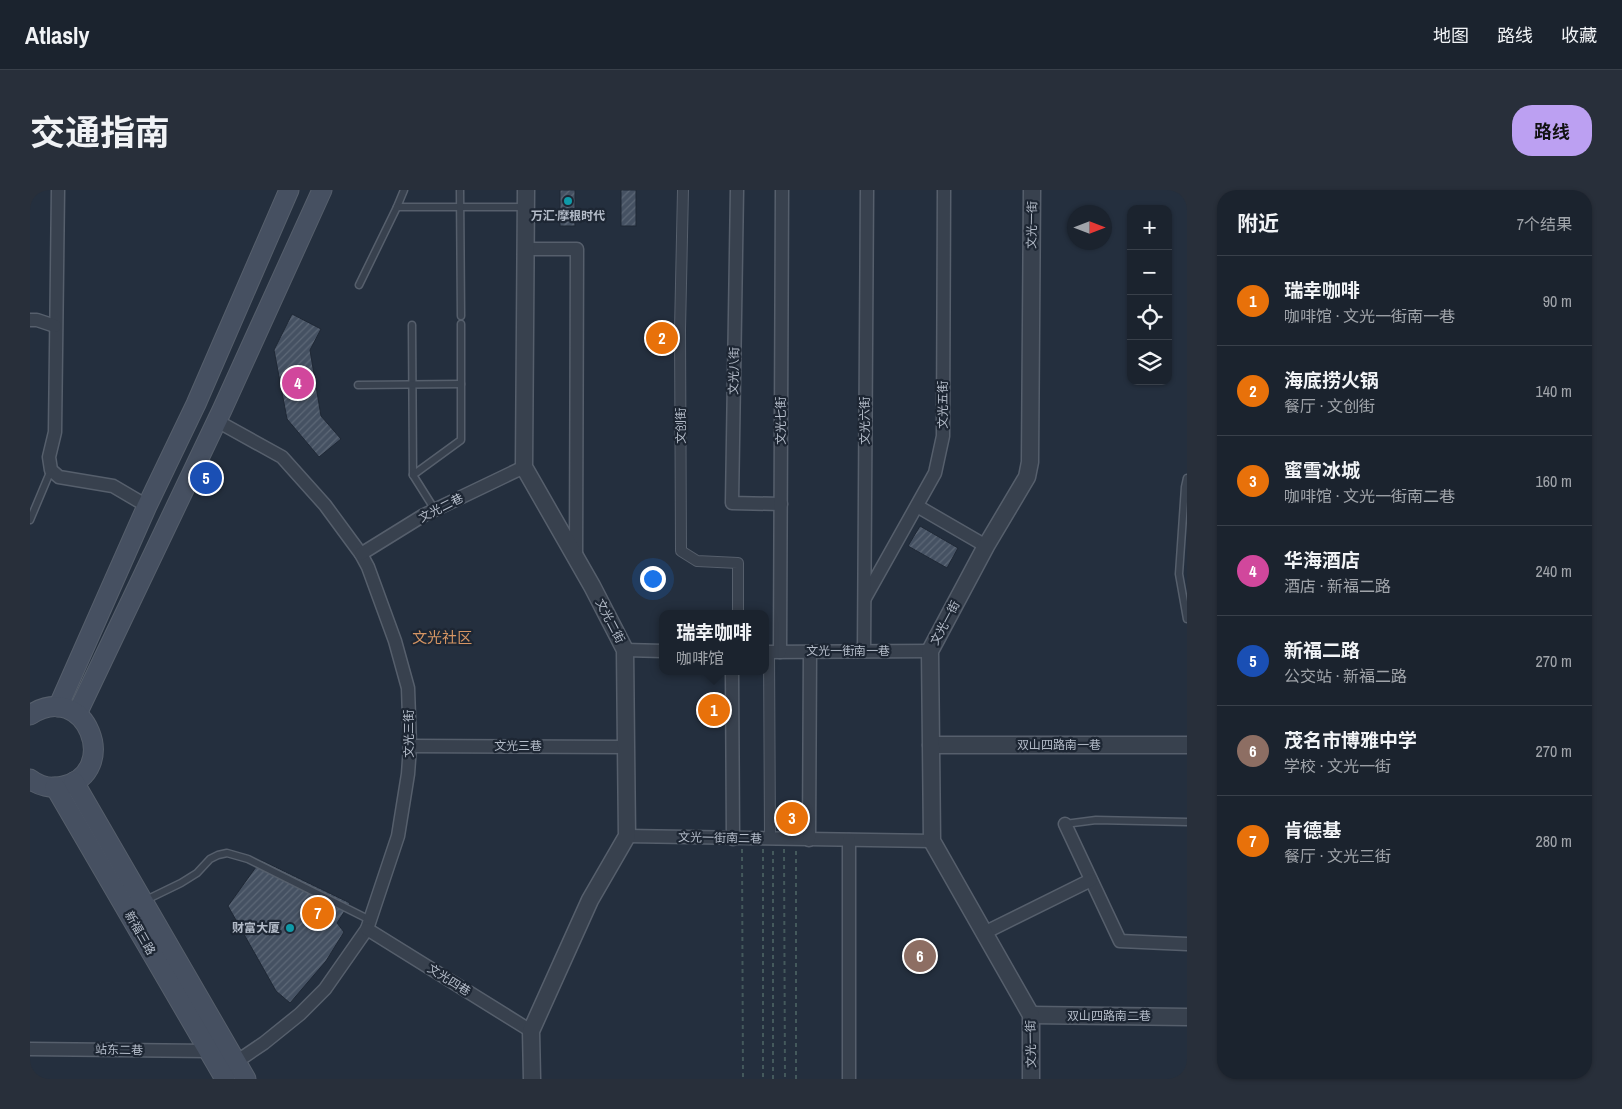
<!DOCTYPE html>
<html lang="zh">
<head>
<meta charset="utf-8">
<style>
	:root { --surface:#1b232e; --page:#282f3a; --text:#f1f3f6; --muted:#a0a4aa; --line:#39404a; --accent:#bca0f2 }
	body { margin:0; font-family:"Archivo Narrow","Noto Sans SC",sans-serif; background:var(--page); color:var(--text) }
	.controls { position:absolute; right:15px; top:15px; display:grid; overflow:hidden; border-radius:10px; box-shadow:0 1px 4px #0004 }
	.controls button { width:45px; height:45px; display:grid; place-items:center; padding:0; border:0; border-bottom:1px solid var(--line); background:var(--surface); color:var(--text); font:25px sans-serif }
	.compass { position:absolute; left:1037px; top:15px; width:45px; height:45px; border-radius:50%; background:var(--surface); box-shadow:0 1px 4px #0004; rotate:90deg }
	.you { position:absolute; left:622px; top:388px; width:18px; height:18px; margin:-12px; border:4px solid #fff; border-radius:50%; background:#1a73e8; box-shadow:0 0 0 8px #1a73e833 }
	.badge { display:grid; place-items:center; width:32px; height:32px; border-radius:50%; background:var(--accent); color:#fff; font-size:16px; font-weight:700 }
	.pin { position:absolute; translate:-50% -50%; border:2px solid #fff; box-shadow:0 1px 5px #0006 }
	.popup { position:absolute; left:629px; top:420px; width:110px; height:65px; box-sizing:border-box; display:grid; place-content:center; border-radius:10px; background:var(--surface); filter:drop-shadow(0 1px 4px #0005); font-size:16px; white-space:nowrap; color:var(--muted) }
	.popup b { font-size:19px; color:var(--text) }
	.popup::after { content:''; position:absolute; left:50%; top:100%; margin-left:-10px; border:10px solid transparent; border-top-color:var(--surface) }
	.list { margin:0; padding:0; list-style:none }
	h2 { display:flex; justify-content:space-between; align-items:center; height:65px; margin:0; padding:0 20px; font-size:21px }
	h2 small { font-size:16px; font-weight:400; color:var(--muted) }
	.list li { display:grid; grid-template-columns:32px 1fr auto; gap:15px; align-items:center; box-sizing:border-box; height:90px; padding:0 20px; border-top:1px solid var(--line) }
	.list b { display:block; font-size:19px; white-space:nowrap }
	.list p { margin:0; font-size:16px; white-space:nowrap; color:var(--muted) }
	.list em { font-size:16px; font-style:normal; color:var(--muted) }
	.icon { flex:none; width:28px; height:28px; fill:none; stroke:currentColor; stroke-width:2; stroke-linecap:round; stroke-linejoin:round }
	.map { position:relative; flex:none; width:1157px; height:889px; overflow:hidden; border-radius:20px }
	header { display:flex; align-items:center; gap:30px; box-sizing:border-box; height:70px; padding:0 25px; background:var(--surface); border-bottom:1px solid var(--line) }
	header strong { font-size:24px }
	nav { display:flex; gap:28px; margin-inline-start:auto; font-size:18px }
	.intro { display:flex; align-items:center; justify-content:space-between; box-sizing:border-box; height:120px; padding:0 30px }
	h1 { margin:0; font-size:35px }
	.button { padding:12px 22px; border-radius:20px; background:var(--accent); color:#111; font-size:18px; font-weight:700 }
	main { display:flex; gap:30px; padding:0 30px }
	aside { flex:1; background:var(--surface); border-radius:20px; box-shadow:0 1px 4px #0004 }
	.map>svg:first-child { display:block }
	.building { fill:url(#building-hatch); stroke:#1f2835 }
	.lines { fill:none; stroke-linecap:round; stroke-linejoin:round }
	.service-casing { stroke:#565f6c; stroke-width:9 }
	.pedestrian-casing { stroke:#565f6c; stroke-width:12 }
	.minor-casing { stroke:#565f6c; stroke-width:15 }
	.tertiary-casing { stroke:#565f6c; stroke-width:19 }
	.secondary-casing { stroke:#565f6c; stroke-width:21 }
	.path { stroke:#44595c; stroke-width:2; stroke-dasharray:4 4; stroke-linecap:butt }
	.service { stroke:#38414e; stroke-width:6 }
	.pedestrian { stroke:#38414e; stroke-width:10 }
	.minor { stroke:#38414e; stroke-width:12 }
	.tertiary { stroke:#38414e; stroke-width:16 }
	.secondary { stroke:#465061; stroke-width:19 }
	.culture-dot { fill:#0f9aa8; stroke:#1d2633; stroke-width:2 }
	.labels { text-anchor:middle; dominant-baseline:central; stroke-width:4.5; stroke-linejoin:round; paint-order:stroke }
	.poi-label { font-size:12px; font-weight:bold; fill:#b4bcc9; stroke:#1d2633 }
	.street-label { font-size:12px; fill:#b4bcc9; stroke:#1d2633 }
	.quarter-label { font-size:15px; fill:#d59563; stroke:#1d2633 }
</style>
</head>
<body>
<header>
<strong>Atlasly</strong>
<nav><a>地图</a><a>路线</a><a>收藏</a></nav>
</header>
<div class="intro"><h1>交通指南</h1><a class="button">路线</a></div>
<main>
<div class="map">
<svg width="1157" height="889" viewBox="0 0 1157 889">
	<defs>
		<pattern id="building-hatch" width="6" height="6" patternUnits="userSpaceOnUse" patternTransform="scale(1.25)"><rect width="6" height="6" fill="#455162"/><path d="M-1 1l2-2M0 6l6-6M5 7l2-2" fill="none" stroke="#5d6877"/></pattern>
	</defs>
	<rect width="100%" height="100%" fill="#242f3e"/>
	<g class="building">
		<rect x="530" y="0" width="15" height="36"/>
		<rect x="591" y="0" width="15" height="36"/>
		<path d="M262,124l29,15 -11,21 11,66 20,23 -22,18 -32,-38 -13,-69z"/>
		<path d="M890,336l38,22 -11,20 -39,-22z"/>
		<path d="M231,670l89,43 -13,20 7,9 -18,29 -36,42 -14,-12 -48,-85z"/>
	</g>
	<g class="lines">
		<g class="service-casing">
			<g id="service">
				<path d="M374,0l-7,17h128"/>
				<path d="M430,0l1,126"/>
				<path d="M329,95l38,-78"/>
				<path d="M382,135l1,150"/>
				<path d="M328,195l103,-1"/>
				<path d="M1157,288l-2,9 -6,87 8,45"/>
				<path d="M405,320l-22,-35 48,-35v-116"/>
				<path d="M0,330l21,-50"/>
				<path d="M1035,634l31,-4 91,2"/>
				<path d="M116,710l35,-17 16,-10 13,-14 8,-4 9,-2 21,6 122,61"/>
			</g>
		</g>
		<g class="pedestrian-casing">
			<g id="pedestrian">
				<path d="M653,0l-3,140 1,221 16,10 41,2v51"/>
				<path d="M739,462l1,187"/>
			</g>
		</g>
		<g class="minor-casing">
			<g id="minor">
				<path d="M28,0l-3,242 -6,25 2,13 8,7 54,9 34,20"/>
				<path d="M707,0l-5,313 49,1"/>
				<path d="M495,59h52l-1,309"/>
				<path d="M0,130h7l18,6"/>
				<path d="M187,231l65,36 43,48 36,49 7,13 27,74 13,47 2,58 -2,28 -10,62 -31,93 -42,60 -25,25 -36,29 -28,19"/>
				<path d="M887,316l69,40"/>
				<path d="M331,364l63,-39 100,-48"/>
				<path d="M835,408l70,-125 8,-37 1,-246"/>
				<path d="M595,460l38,1"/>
				<path d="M834,461l3,-461"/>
				<path d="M735,462l165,-1"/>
				<path d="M750,462l2,-462"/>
				<path d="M702,481l1,168"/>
				<path d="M380,556l216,1"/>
				<path d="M1035,634l55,117 67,3"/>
				<path d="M597,646l305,5"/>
				<path d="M779,650l1,-188"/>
				<path d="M819,650v239"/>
				<path d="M337,739l164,102"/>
				<path d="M954,743l107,-53"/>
				<path d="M0,859l179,2"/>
			</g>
		</g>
		<g class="tertiary-casing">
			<g id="tertiary">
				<path d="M496,0l-2,277 68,119 33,64 1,97 1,89 -37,64 -59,131 1,48"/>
				<path d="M901,555h256"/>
				<path d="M1001,825l156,2"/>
				<path d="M1001,889v-64l-99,-174 -2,-190 56,-105 41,-69 3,-15 2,-272"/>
			</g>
		</g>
		<g class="secondary-casing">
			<g id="secondary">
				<path d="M28,517l89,-201 49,-102 93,-214"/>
				<path d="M47,524l145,-304 100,-220"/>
				<path d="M0,525c56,-37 92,58 33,71 -12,3 -24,0 -33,-7"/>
				<path d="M44,592l172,297"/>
				<path d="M25,597l170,292"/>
			</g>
		</g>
		<g class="path">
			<path d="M712,659l1,230"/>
			<path d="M733,659v230"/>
			<path d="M754,659l1,230"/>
			<path d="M743,889v-230"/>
			<path d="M766,889v-229"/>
		</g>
		<use href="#service" class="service"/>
		<use href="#pedestrian" class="pedestrian"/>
		<use href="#minor" class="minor"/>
		<use href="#tertiary" class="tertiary"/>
		<use href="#secondary" class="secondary"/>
	</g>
	<g class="culture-dot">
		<circle cx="538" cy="11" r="5"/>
		<circle cx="260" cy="738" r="5"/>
	</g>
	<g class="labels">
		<g class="poi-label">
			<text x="538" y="26">万汇·摩根时代</text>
			<text x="250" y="738" text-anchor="end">财富大厦</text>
		</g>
		<g class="street-label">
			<text transform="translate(1002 35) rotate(-89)">文光一街</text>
			<text transform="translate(704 181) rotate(-89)">文光八街</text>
			<text transform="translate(913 215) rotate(-90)">文光五街</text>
			<text transform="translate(751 231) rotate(-90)">文光七街</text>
			<text transform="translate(835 231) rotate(-90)">文光六街</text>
			<text transform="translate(651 236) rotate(-90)">文创街</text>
			<text transform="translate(411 318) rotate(-27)">文光二巷</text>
			<text transform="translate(580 431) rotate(62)">文光二街</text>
			<text transform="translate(915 433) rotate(-62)">文光一街</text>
			<text x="818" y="461">文光一街南一巷</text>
			<text transform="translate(379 544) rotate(-90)">文光三街</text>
			<text x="1029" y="555">双山四路南一巷</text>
			<text x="488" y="556">文光三巷</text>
			<text transform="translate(690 648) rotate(1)">文光一街南二巷</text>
			<text transform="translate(110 743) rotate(60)">新福三路</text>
			<text transform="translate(419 790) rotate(32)">文光四巷</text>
			<text x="1079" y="826">双山四路南二巷</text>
			<text transform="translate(1001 854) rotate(-91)">文光一街</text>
			<text transform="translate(89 860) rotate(1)">站东二巷</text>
		</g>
		<g class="quarter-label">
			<text x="412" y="447">文光社区</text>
		</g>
	</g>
</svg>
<div class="controls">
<button>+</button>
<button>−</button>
<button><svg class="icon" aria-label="locate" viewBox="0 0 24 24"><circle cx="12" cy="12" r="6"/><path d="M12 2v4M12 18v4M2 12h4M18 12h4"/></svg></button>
<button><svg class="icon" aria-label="layers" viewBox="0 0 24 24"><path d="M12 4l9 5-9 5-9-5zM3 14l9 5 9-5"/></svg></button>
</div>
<svg class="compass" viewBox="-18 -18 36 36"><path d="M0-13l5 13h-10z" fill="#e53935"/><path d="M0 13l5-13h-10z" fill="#a0a4aa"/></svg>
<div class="you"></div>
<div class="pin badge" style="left:684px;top:520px;background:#e8710a">1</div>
<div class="popup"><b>瑞幸咖啡</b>咖啡馆</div>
<div class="pin badge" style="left:632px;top:148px;background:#e8710a">2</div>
<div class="pin badge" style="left:762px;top:628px;background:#e8710a">3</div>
<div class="pin badge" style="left:268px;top:193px;background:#d1479c">4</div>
<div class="pin badge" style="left:176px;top:288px;background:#1a4fb4">5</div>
<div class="pin badge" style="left:890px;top:766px;background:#8d6e63">6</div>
<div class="pin badge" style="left:288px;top:723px;background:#e8710a">7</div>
</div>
<aside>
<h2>附近<small>7个结果</small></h2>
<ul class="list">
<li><span class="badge" style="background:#e8710a">1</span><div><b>瑞幸咖啡</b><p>咖啡馆 · 文光一街南一巷</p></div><em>90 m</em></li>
<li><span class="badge" style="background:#e8710a">2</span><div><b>海底捞火锅</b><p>餐厅 · 文创街</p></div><em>140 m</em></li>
<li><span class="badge" style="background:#e8710a">3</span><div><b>蜜雪冰城</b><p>咖啡馆 · 文光一街南二巷</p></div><em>160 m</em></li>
<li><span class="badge" style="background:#d1479c">4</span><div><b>华海酒店</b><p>酒店 · 新福二路</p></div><em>240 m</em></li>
<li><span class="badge" style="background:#1a4fb4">5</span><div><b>新福二路</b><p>公交站 · 新福二路</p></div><em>270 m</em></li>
<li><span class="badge" style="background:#8d6e63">6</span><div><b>茂名市博雅中学</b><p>学校 · 文光一街</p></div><em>270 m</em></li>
<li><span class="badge" style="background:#e8710a">7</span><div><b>肯德基</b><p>餐厅 · 文光三街</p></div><em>280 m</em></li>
</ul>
</aside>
</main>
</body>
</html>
